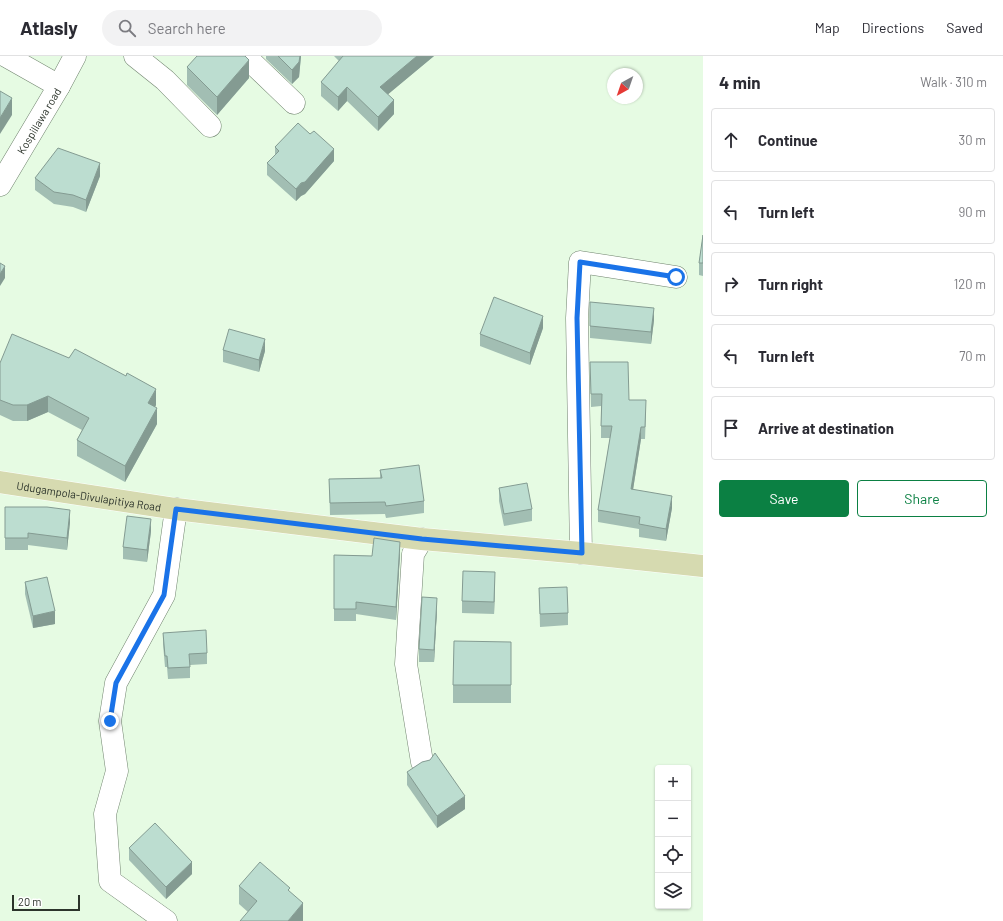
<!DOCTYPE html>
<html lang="en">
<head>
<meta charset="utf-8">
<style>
	:root { --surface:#fff; --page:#f2f2f3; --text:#2b2b33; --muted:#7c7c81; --line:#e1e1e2; --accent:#0b8043 }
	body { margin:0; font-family:Barlow,sans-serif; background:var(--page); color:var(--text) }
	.controls { position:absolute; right:12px; bottom:12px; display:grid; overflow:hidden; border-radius:4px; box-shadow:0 1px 3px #0004 }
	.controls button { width:36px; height:36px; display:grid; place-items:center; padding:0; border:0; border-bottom:1px solid var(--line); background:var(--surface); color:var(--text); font:20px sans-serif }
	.compass { position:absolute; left:607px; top:12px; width:36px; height:36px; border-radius:50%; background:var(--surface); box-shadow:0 1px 3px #0004; rotate:220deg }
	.scale { position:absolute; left:12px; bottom:10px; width:68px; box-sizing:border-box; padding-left:4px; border:2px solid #2c342b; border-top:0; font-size:11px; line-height:14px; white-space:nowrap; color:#2c342b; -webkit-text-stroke:3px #fff; paint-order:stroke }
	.stop { position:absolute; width:12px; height:12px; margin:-9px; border:3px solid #1a73e8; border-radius:50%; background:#fff }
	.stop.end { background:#1a73e8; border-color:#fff; box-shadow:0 1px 4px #0008 }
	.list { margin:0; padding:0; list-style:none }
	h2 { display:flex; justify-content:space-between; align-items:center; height:52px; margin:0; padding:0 16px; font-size:17px }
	h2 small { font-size:13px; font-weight:400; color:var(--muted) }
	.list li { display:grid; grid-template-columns:26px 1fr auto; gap:12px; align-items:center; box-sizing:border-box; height:64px; margin:0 8px 8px; padding:0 8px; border:1px solid var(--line); border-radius:4px }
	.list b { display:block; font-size:15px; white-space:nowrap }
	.list em { font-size:13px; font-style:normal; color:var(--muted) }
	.actions { display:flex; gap:8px; padding:12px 16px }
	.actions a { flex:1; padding:9px 0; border:1px solid var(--accent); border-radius:4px; text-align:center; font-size:14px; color:var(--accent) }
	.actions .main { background:var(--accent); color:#fff }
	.icon { flex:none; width:22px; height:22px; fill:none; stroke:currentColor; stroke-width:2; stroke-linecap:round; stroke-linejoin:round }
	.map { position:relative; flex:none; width:703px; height:865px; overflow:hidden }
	header { display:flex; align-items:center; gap:24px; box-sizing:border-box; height:56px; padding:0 20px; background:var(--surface); border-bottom:1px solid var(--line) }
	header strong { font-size:19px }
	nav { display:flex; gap:22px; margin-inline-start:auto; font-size:14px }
	.search { width:280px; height:36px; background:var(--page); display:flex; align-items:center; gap:10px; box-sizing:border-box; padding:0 14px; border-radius:22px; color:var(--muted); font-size:15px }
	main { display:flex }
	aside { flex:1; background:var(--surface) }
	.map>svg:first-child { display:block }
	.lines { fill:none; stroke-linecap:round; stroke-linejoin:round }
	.minor-casing { stroke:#70836e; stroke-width:23 }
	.major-casing { stroke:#fff; stroke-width:23 }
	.minor { stroke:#fff; stroke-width:22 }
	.major { stroke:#d6dab0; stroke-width:22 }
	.wall { fill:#a2beb3 }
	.shaded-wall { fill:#849b92 }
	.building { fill:#bcddd0; stroke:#849b92 }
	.route { stroke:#1a73e8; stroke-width:5 }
	.labels { text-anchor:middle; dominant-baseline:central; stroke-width:3; stroke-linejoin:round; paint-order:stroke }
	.street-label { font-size:11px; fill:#2c342b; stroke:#fff }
</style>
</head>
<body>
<header>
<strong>Atlasly</strong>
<div class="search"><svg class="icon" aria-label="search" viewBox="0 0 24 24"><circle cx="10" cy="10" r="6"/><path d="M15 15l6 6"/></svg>Search here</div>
<nav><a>Map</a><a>Directions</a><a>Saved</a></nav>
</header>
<main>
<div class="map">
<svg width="703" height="865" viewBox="0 0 703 865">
	<rect width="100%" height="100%" fill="#e6fbe3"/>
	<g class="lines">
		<g class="minor-casing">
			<g id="minor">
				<path d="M6,0l53,30"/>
				<path d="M135,0l30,24 45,46"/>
				<path d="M245,0l49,47"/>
				<path id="s1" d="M0,129l59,-99 16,-30"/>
				<path d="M581,497l-4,-235 3,-56 96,15"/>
				<path d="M422,706l-16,-98 7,-110 9,-15"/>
				<path d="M166,865l-56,-40 -5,-67 12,-43 -7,-50 6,-38 48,-88 12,-86"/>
			</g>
		</g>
		<g class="major-casing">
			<g id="major">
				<path id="s2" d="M0,426l176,27 246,30 159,14 122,13"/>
			</g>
		</g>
		<use href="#minor" class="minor"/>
		<use href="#major" class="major"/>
	</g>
	<g class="wall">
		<path d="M266,0h35l-2,21 -7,7 -26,-25z"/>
		<path d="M334,0h100l-46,38 6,20 -16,17 -31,-30 -9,10 -17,-15v-14l18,-21z"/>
		<path d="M187,11l62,11 -32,37 -30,-30z"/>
		<path d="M275,91l59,14 -29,33 -4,2 -5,5 -29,-26v-12l8,-8z"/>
		<path d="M100,120l-14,36 -13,-5 -19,-3 -19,-14v-12z"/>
		<path d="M703,179v41l-4,-1v-12z"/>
		<path d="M590,246l64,18 -3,24 -61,-6z"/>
		<path d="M543,272l-13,37 -50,-19v-12z"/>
		<path d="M223,294l42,1 -6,21 -36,-10z"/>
		<path d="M590,306l39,38 17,13 -1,26h-4l-8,51 39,18 -6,33 -27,-4v-8l-41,-7v-12l12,-72h-9v-32l-10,1z"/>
		<path d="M0,307l156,42 -1,2 2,17 -32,58 -48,-26v-16l5,-10 -34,-18 -21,9h-14l-13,-6z"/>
		<path d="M380,414l44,31v12l-38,5 -1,-4 -55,1 -1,-36 51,-1z"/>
		<path d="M499,432l33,21v12l-28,5 -5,-25z"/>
		<path d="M5,451l65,15 -3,28 -39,-5v5h-23z"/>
		<path d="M151,475l-4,31 -24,-3v-12z"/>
		<path d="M400,498l-4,66 -40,-6v7h-22v-66l38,1z"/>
		<path d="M25,526l30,42 -22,4 -8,-34z"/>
		<path d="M495,528l-1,30 -32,-1v-12z"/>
		<path d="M539,532l29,25v12l-28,2z"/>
		<path d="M437,554l-3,52h-15v-13z"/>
		<path d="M163,577l44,20v11l-17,1v13l-22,1 -1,-12h-2l-2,-23z"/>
		<path d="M511,586v61h-58v-18z"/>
		<path d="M407,716l58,37 -28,19 -30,-43z"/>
		<path d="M129,792l63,26 -26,25 -37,-39z"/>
		<path d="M239,830l51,2 -42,24 -9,-8z"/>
	</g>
	<g class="shaded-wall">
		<path d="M300,0h1l-2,21 -7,7v-14z"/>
		<path d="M417,0h17l-54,45v-14z"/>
		<path d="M249,4v18l-32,37v-18z"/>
		<path d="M347,31v14l-9,10v-14z"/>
		<path d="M12,42v17l-12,19v-16z"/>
		<path d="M394,44v14l-16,17v-14z"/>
		<path d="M334,93v12l-29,33 -4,2 -5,5v-12z"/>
		<path d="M100,107v13l-14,36v-12z"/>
		<path d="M5,210v12l-5,8v-12z"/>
		<path d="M654,252v12l-3,24v-12z"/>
		<path d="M543,260v12l-13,37v-12z"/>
		<path d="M265,283v12l-6,21v-12z"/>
		<path d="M156,333v16l-8,14v-16z"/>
		<path d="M48,340v16l-21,9v-16z"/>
		<path d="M157,352v16l-32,58v-16z"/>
		<path d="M641,371v12l-10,63v-13z"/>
		<path d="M672,440v12l-6,33v-12z"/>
		<path d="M70,454v12l-3,28v-12z"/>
		<path d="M151,463v12l-4,31v-12z"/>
		<path d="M400,486v12l-4,66v-13z"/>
		<path d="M495,516v12l-1,30v-12z"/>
		<path d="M437,542v12l-3,52v-12z"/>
		<path d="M55,555v13l-22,4v-12z"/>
		<path d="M465,740v13l-28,19v-12z"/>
		<path d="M192,806v12l-26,25v-12z"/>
		<path d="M303,847v18h-15z"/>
	</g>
	<g class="building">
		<path d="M197,0h48l4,4 -32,37 -30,-30z"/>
		<path d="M278,0h22l-1,6 -7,8z"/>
		<path d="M343,0h74l-37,31 14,13 -16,17 -31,-30 -9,10 -17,-15z"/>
		<path d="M0,35l12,7 -12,20z"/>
		<path d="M298,67l12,11 4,-3 20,18 -29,33 -4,1 -5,6 -29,-26 12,-12 -4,-4z"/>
		<path d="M58,92l42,15 -14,37 -13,-5 -19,-3 -19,-14z"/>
		<path d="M703,179v28h-4z"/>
		<path d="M0,207l5,3 -5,8z"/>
		<path d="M494,241l49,19 -13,37 -50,-19z"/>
		<path d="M590,246l64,6 -3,24 -61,-6z"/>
		<path d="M229,273l36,10 -6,21 -36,-10z"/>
		<path d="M12,278l57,24 6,-9 51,27 1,-3 29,16 -8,14 9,5 -32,58 -48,-26 12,-22 -41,-22 -21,9h-14l-13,-5v-37z"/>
		<path d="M590,306h38l1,38h17l-1,27h-4l-10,62 41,7 -6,33 -27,-5 1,-7 -42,-7 14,-84h-11l1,-32h-11z"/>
		<path d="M419,409l5,36 -38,5 -1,-4 -55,1 -1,-24 53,-1 -2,-8z"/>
		<path d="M527,427l5,26 -28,5 -5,-26z"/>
		<path d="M5,451h42l23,3 -3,28 -39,-5v5h-23z"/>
		<path d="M127,460l24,3 -4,31 -24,-3z"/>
		<path d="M374,482l26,4 -4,65 -40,-5v7h-22v-54l38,1z"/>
		<path d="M463,515l32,1 -1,30 -32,-1z"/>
		<path d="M47,521l8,34 -22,5 -8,-34z"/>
		<path d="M567,531l1,26 -28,1 -1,-26z"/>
		<path d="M422,541l15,1 -3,52 -15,-1z"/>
		<path d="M206,574l1,23 -18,1 1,13 -22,1 -1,-12h-2l-2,-23z"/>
		<path d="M454,585l57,1v43h-58z"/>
		<path d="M435,697l30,43 -28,20 -30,-44 15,-10 8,-2z"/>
		<path d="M155,767l37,39 -26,25 -37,-39z"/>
		<path d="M260,806l30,26 -2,2 15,13 -15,18h-48l17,-20 -18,-15z"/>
	</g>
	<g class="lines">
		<path class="route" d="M110,665l6,-38 48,-88 12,-86 246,30 160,14 -5,-235 3,-56 96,15"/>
	</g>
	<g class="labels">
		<g class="street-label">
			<text stroke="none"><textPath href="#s1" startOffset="75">Kospillawa road</textPath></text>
			<text stroke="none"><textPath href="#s2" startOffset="90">Udugampola-Divulapitiya Road</textPath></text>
		</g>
	</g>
</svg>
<div class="controls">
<button>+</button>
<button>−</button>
<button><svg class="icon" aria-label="locate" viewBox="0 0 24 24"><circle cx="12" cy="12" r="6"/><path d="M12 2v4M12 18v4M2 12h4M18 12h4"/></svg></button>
<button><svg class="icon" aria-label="layers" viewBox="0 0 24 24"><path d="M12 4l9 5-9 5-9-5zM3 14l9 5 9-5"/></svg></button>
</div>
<svg class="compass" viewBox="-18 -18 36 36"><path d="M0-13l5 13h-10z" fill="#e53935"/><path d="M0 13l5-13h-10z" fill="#7c7c81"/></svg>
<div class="scale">20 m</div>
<div class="stop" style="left:676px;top:221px"></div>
<div class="stop end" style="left:110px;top:665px"></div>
</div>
<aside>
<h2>4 min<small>Walk · 310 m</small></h2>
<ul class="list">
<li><svg class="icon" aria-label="ahead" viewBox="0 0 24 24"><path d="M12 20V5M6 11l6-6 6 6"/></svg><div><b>Continue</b></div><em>30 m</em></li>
<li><svg class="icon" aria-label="left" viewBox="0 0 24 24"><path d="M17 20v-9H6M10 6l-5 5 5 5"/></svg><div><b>Turn left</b></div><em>90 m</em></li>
<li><svg class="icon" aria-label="right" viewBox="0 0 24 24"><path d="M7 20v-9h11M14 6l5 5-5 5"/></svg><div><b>Turn right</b></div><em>120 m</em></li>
<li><svg class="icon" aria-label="left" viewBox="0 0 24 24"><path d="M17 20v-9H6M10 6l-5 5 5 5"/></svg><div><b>Turn left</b></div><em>70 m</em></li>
<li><svg class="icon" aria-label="arrive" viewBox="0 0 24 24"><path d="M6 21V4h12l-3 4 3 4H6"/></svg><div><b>Arrive at destination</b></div></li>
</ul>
<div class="actions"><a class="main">Save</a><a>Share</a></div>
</aside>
</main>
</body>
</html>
